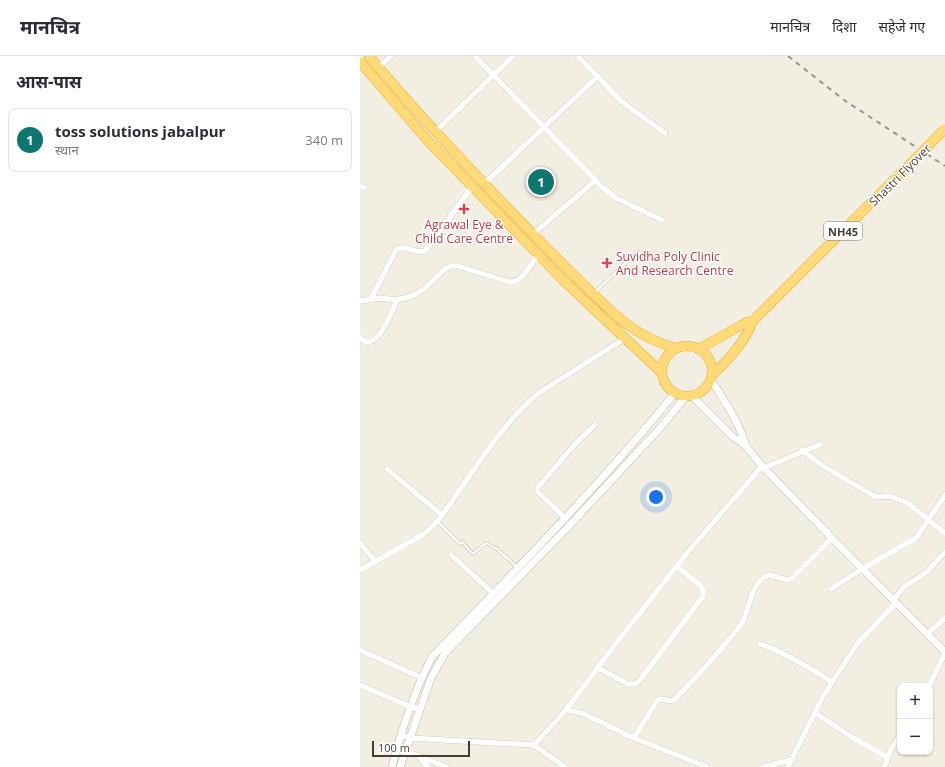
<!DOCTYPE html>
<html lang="hi">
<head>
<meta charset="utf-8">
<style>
	:root { --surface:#fff; --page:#f2f2f3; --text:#2b2b33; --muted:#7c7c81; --line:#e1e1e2; --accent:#0f766e }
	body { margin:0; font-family:"Open Sans","Noto Sans Devanagari",sans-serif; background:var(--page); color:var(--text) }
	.controls { position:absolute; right:12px; bottom:12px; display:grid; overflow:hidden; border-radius:8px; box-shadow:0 1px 3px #0004 }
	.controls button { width:36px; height:36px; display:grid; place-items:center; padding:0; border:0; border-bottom:1px solid var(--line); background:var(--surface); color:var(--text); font:20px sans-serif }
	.scale { position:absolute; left:12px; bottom:10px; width:98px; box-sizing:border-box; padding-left:4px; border:2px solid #453e32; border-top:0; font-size:11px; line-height:14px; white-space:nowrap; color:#453e32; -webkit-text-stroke:3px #fff; paint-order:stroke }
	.you { position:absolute; left:296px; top:441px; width:14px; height:14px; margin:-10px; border:3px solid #fff; border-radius:50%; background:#1a73e8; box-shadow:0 0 0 6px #1a73e833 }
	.badge { display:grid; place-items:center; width:26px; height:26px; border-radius:50%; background:var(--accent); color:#fff; font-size:13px; font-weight:700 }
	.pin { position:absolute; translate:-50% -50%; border:2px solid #fff; box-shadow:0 1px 4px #0006 }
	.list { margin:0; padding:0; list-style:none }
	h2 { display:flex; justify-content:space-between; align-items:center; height:52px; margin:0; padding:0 16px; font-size:17px }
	h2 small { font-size:13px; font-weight:400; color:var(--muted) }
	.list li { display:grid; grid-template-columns:26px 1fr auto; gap:12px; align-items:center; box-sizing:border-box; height:64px; margin:0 8px 8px; padding:0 8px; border:1px solid var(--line); border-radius:8px }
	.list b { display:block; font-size:15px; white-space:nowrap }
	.list p { margin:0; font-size:13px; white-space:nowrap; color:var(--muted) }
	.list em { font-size:13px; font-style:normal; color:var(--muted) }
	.map { position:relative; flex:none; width:585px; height:711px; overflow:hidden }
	header { display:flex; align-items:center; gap:24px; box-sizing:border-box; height:56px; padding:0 20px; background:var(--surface); border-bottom:1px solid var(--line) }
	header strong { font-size:19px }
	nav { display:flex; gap:22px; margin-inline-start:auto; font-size:14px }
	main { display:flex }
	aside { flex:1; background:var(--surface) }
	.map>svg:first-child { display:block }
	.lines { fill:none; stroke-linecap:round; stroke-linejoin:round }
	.service-casing { stroke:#bfb7a4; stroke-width:3.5 }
	.minor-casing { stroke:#bfb7a4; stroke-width:6 }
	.tertiary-casing { stroke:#bfb7a4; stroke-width:8 }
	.trunk-casing { stroke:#eba924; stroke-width:10 }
	.service { stroke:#fff; stroke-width:2.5 }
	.minor { stroke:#fff; stroke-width:5.5 }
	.tertiary { stroke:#fff; stroke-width:7 }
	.trunk { stroke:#ffda78; stroke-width:9 }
	.rail { stroke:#949494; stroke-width:2; stroke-dasharray:5 5; stroke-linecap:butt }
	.trunk-bridge-casing { stroke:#eba924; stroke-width:10; stroke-linecap:butt }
	.trunk-bridge { stroke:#ffda78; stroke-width:9 }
	.health-dot { fill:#e0444e; stroke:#fff; stroke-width:1.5 }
	.labels { text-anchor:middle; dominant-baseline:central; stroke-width:3; stroke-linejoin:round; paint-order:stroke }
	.shield { fill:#fff; stroke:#7d7870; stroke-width:1 }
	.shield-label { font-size:11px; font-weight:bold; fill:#453e32 }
	.street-label { font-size:12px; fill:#453e32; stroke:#fff }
	.health-label { font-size:12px; fill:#be3a42; stroke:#fff }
</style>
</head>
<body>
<header>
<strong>मानचित्र</strong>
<nav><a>मानचित्र</a><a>दिशा</a><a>सहेजे गए</a></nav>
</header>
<main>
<aside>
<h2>आस-पास<small></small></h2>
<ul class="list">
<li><span class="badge">1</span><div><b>toss solutions jabalpur</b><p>स्थान</p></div><em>340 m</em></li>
</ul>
</aside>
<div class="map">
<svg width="585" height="711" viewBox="0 0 585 711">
	<rect width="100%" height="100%" fill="#f3eee2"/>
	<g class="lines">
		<g class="service-casing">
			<g id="service">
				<path d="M234,237l44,-42"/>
				<path d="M78,466l22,22 2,-2 11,12 13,-11 11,6 20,18"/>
			</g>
		</g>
		<g class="minor-casing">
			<g id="minor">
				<path d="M115,0l127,131 14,11 46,22"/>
				<path d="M218,0l44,46 43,31"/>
				<path d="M0,1l1,-1"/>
				<path d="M19,11l12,-11"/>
				<path d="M75,76l78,-76"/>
				<path d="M124,128l114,-108"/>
				<path d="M0,130l5,2"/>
				<path d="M173,178l63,-54"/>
				<path d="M11,243l25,-49c10,-7 17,5 29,1l47,-64"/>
				<path d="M0,245l19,-3 18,2 15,-4 13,-8 20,-19 7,-3h6l51,16c13,1 22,-18 29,-27"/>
				<path d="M0,282c18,16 31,-26 37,-38"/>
				<path d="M442,394l21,16 53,31 13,-1 17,6 39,31"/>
				<path d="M404,412l57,-24"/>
				<path d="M27,413l55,46"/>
				<path d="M205,462l-27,-26 -1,-2 2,-4 37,-43 19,-18"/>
				<path d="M0,487l16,19"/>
				<path d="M91,499l42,38"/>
				<path d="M0,514l64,-36 7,-6c10,-10 18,-22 26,-34 25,-36 49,-74 83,-102l84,-53"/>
				<path d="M471,533l31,-20 54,-31 29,-43"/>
				<path d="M533,544l12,-14 22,-14 18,-20"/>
				<path d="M567,578l18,-16"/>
				<path d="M400,588c26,9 49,23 72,38"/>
				<path d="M0,594l62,28"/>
				<path d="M238,612l30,16h7l6,-5 62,-83v-7l-3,-4 -23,-18"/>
				<path d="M0,629l51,22 9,2"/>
				<path d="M569,630l16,-33"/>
				<path d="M206,654l15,3 14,6 34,17 78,31"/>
				<path d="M455,657l35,23 37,21"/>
				<path d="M41,679l9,3 124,7 32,-35 51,-68 70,-89 75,-87"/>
				<path d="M274,682l23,-37 3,-2 12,2 4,-3c17,-18 34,-35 50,-55 6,-7 13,-14 17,-22 7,-14 8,-40 26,-46l19,5 3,-1 41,-41"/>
				<path d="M174,689l31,22"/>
				<path d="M37,692l50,19"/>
				<path d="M59,701l9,10"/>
				<path d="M403,711l28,-7"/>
				<path d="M428,711l34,-69 35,-54 39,-41"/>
				<path d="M524,711l7,-18 9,-13"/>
			</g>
		</g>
		<g class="tertiary-casing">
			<g id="tertiary">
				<path d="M351,324c15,23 26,39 35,65"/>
				<path d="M332,340l40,40 14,10 16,20 70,72 113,114"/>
				<path d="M32,711c9,-37 22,-74 39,-109 83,-86 168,-172 244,-265"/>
				<path d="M40,711l31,-89 14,-25 123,-126 93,-100 25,-31"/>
			</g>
		</g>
		<g class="trunk-casing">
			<g id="trunk">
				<path d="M9,0c52,62 108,121 164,178 19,20 39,39 58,58 27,26 47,46 85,56"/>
				<path d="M0,6l69,80 135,139 98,92"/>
				<circle cx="327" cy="315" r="25"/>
				<path d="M339,293l48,-27h5"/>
				<path d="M352,319c13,-11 36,-37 40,-53l158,-158"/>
			</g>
		</g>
		<use href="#service" class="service"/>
		<use href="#minor" class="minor"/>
		<use href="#tertiary" class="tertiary"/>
		<use href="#trunk" class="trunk"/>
		<path class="rail" d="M428,0l56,44 101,66"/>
		<g class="trunk-bridge-casing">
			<path id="trunk-bridge" d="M550,108l35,-35"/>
		</g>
		<use href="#trunk-bridge" class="trunk-bridge"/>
	</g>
	<g class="health-dot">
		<path d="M102 147h4v4h4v4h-4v4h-4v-4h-4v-4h4z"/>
		<path d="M245 201h4v4h4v4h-4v4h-4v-4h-4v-4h4z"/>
	</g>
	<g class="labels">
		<rect class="shield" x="464" y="166" width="38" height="18" rx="3"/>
		<g class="shield-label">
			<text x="483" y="175">NH45</text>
		</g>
		<g class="street-label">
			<text transform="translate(540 119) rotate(-45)">Shastri Flyover</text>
		</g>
		<g class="health-label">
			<text x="104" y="168">Agrawal Eye &amp;<tspan x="104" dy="14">Child Care Centre</tspan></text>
			<text x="256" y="200" text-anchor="start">Suvidha Poly Clinic<tspan x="256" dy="14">And Research Centre</tspan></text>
		</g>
	</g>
</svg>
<div class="controls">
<button>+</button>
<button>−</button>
</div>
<div class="scale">100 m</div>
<div class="you"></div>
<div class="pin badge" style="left:181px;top:126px">1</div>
</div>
</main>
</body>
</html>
